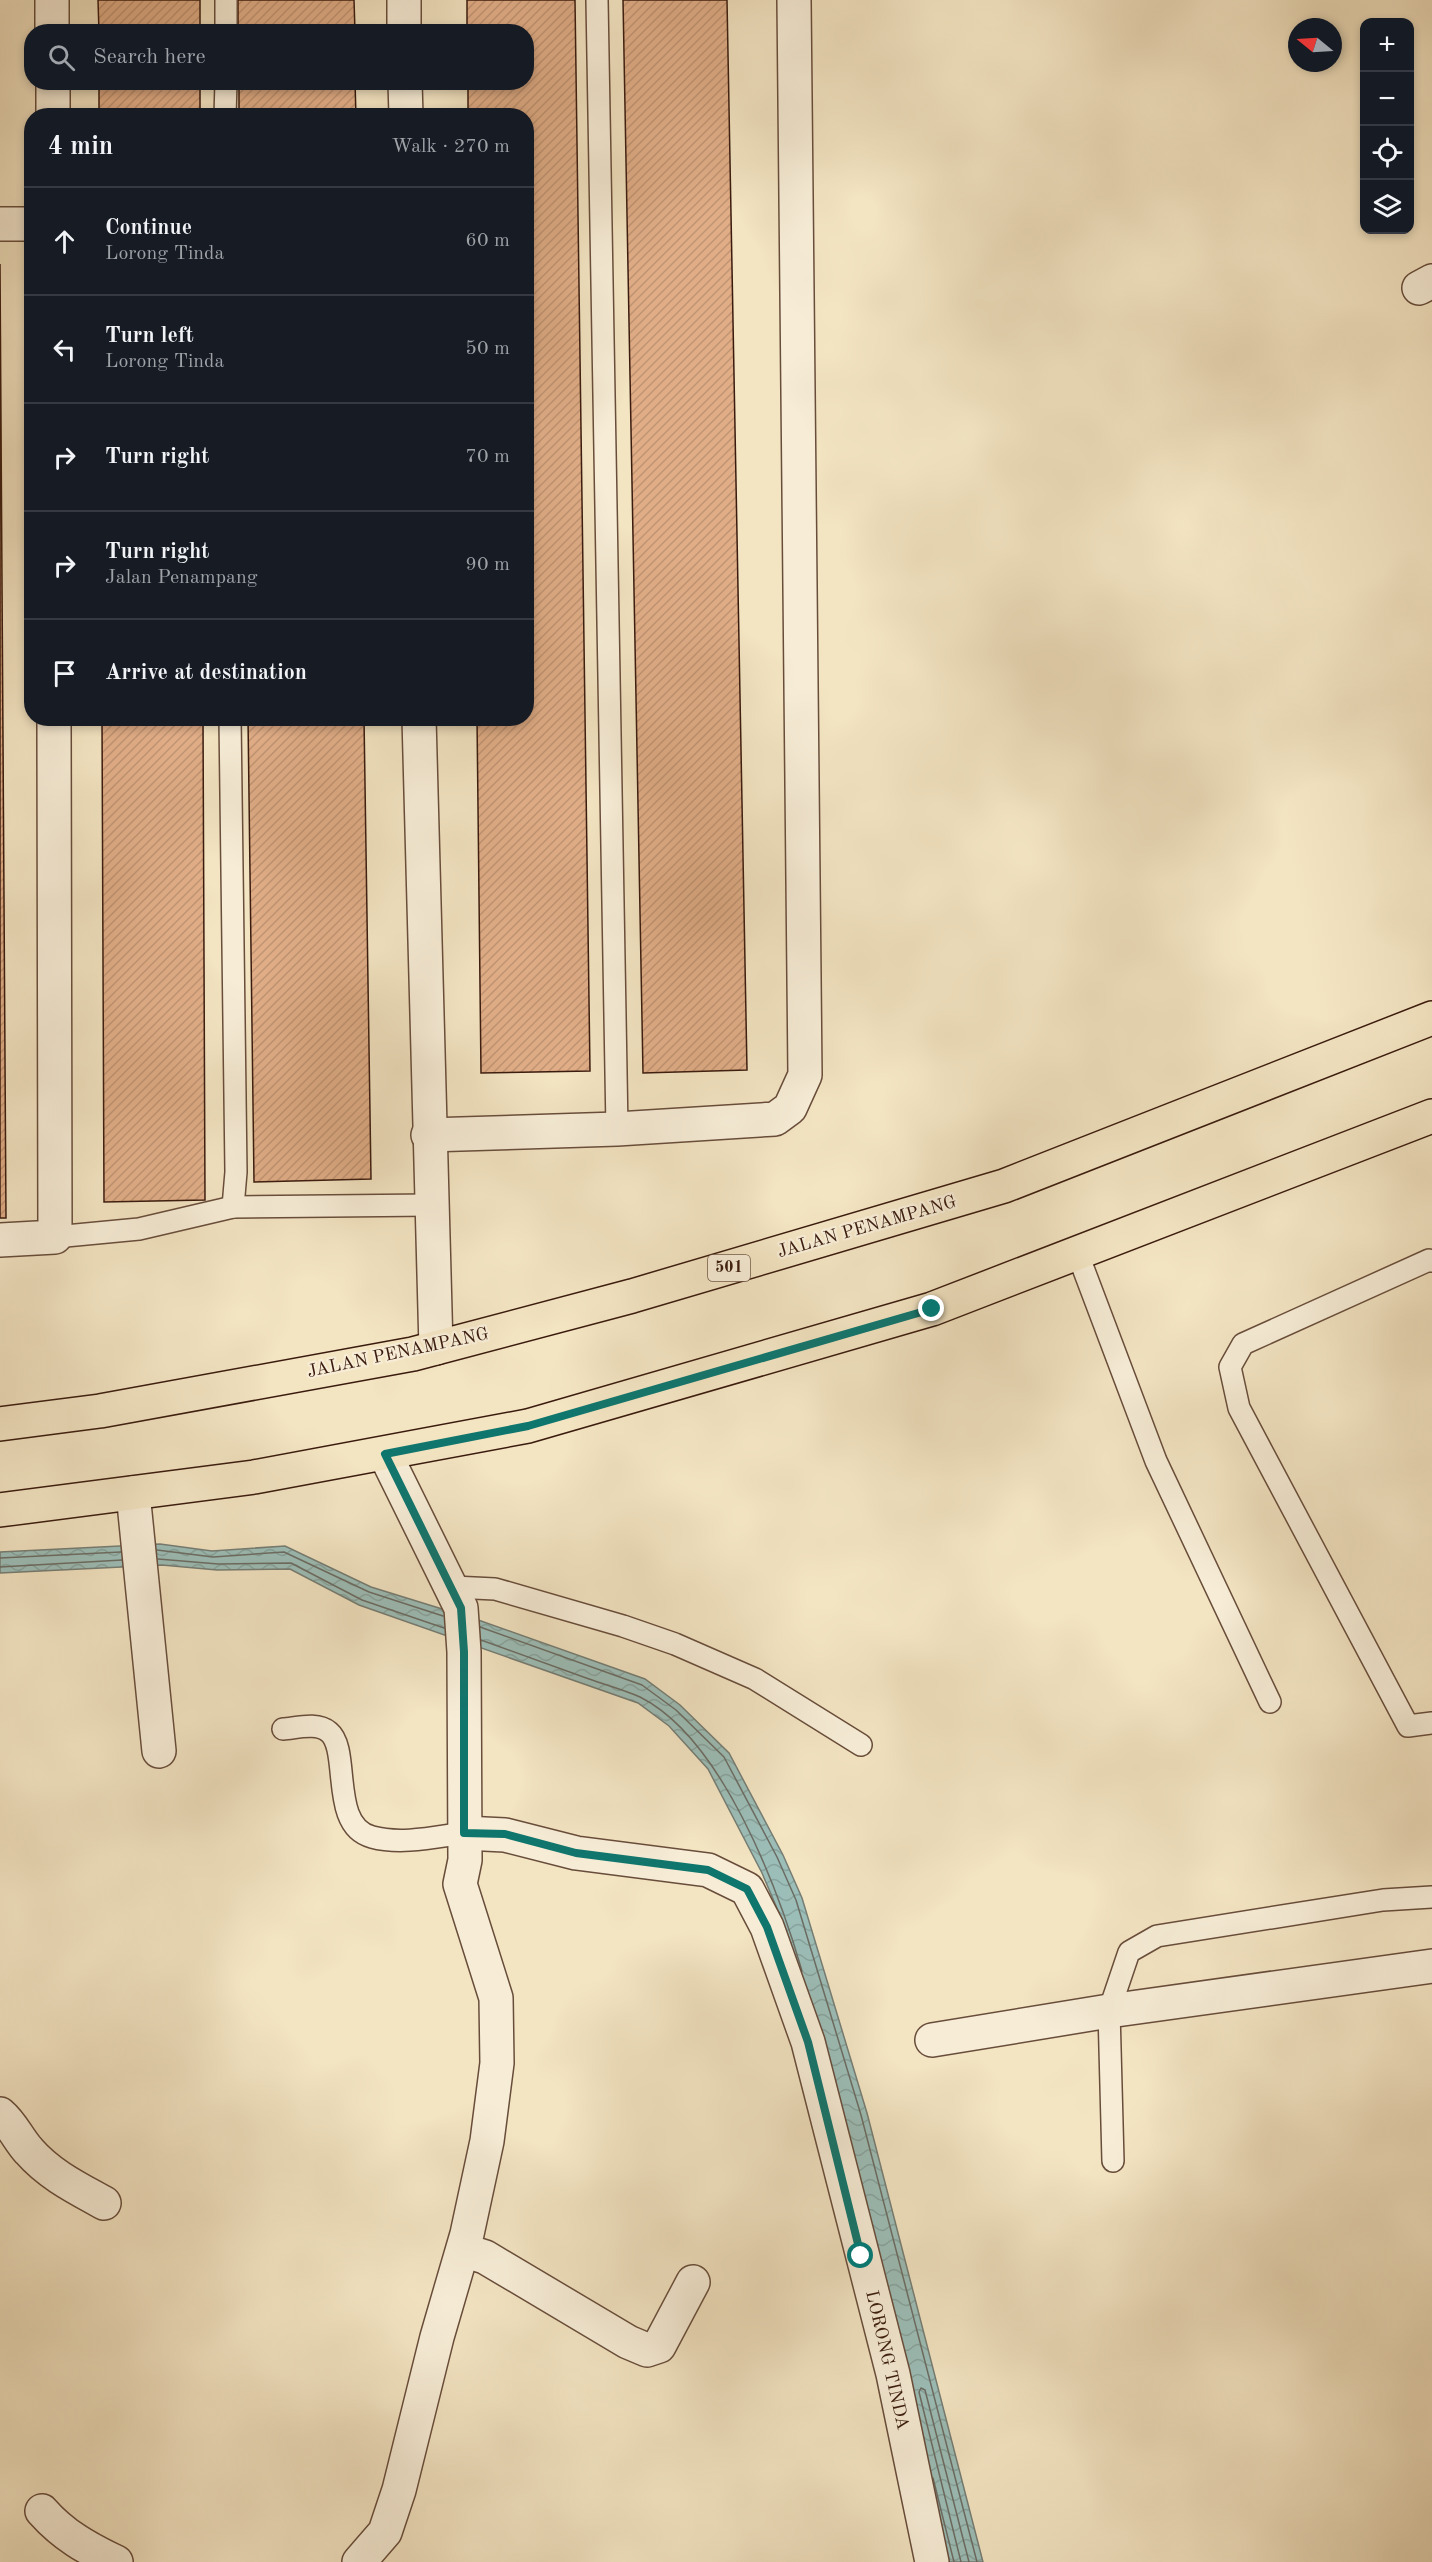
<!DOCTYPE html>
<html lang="en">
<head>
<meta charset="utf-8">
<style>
	:root { --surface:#171b24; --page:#20242c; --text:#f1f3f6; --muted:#9ea1a6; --line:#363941 }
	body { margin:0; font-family:"Old Standard TT",serif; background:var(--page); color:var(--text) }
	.controls { position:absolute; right:18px; top:18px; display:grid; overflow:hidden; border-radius:12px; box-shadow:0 3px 9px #0003 }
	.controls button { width:54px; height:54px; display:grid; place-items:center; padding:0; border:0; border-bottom:2px solid var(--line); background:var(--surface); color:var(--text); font:30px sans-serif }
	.compass { position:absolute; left:1288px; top:18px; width:54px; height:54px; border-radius:50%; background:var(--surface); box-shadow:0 3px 9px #0003; rotate:288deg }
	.stop { position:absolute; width:18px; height:18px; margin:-14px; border:4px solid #0f766e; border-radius:50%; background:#fff }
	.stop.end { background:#0f766e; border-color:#fff; box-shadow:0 2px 6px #0008 }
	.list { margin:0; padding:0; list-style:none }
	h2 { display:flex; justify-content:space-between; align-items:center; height:78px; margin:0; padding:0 24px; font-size:26px }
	h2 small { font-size:20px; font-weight:400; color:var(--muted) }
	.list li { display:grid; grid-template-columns:39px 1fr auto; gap:18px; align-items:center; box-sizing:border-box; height:108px; padding:0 24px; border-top:2px solid var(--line) }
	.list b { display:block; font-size:22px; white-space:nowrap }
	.list p { margin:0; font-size:20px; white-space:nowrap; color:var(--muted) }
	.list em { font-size:20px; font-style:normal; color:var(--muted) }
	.icon { flex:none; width:33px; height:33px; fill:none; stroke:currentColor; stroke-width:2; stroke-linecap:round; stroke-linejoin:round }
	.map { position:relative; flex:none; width:1432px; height:2562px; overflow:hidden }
	.search { position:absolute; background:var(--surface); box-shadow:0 3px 9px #0003; left:24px; top:24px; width:510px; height:66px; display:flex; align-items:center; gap:15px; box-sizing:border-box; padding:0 21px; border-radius:24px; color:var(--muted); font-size:22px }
	.panel { position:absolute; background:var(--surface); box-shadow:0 3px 9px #0003; left:24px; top:108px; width:510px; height:618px; border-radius:24px }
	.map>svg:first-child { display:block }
	.water { fill:url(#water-waves); stroke:#757d74; stroke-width:1.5 }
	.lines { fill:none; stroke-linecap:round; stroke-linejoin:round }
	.shore { stroke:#6b6c63; stroke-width:1.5 }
	.building { fill:url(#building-hatch); stroke:#3a1b0e; stroke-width:1.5 }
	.lane-casing { stroke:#684d3b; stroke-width:24 }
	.street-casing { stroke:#684d3b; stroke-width:36 }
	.primary-casing { stroke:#3a1b0e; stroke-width:36 }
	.lane { stroke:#f7edd7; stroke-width:21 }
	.street { stroke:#f7edd7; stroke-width:33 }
	.primary { stroke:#f3e4c2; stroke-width:33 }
	.route { stroke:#0f766e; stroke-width:8 }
	.labels { text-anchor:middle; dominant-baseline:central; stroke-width:4.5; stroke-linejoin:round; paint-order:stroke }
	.shield { fill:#f7edd7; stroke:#735a4a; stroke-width:1.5 }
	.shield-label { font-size:16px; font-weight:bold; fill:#3a1b0e }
	.street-label { font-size:18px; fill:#3a1b0e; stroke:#f7edd7 }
</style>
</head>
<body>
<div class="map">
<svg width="1432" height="2562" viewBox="0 0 1432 2562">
	<defs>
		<pattern id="water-waves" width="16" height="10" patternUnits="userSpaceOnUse" patternTransform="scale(1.5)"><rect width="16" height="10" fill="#9cbeb8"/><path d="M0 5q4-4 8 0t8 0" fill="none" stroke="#87a39d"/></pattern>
		<pattern id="building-hatch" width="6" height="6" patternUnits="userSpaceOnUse" patternTransform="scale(1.5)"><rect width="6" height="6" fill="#e0ad87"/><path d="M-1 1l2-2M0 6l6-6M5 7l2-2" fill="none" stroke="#c19473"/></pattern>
	</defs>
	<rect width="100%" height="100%" fill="#f3e4c2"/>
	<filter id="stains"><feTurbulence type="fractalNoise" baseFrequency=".00333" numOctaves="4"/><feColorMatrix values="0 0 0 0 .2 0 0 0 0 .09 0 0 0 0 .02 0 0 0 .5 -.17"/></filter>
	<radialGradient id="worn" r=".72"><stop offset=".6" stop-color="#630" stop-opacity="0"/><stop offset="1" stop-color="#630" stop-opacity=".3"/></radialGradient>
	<path class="water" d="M160,1544l52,7 73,-5 86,41 110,34 164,58 35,26 49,48 54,102 19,43 65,215 116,449h-35l-133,-524 -36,-125 -17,-40 -54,-104 -39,-43 -31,-23 -279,-98 -69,-36 -73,1 -55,-5 -162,8v-21z"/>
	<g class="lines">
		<g class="shore">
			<path d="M157,1550l56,7 71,-5 85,40 74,24"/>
			<path d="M0,1558l121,-6"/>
			<path d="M158,1559l60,5 73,-1 71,37 82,28"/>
			<path d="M0,1567l122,-7"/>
			<path d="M480,1627l162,58 34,25 48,47 53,100 19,43 65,215 116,447"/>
			<path d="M481,1640c36,13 72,26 108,39 17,6 35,11 51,18 82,41 138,191 162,274"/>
			<path d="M933,2478l21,84"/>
			<path d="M961,2562l-42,-170 2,-4 4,2 44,172"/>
		</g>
	</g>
	<g class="building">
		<path d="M98,0h102v32h-101z"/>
		<path d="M238,0h116l1,32h-117z"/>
		<path d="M467,0h108l15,1071 -109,2 -4,-355h49v-602h-58v-34h58v-50h-59z"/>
		<path d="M623,0h104l20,1070 -104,3z"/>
		<rect x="99" y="82" width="101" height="34"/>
		<path d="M239,82h116l1,34h-117z"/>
		<path d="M0,264l6,954h-6z"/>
		<path d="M102,718h101l2,482 -101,2z"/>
		<path d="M248,718h116l7,461 -117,3z"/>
	</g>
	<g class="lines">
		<g class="lane-casing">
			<g id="lane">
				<path d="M597,0l20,1129"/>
				<path d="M226,32v-32"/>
				<path d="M225,116l1,-34"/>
				<path d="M233,1207l199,-2"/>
				<path d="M55,1237l84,-8 94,-22 3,-35 -6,-454"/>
				<path d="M1077,1252l79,209 114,241"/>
				<path d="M1432,1261l-3,-1 -186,84 -13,23 9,41 169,318 24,-3"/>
				<path d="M453,1587l42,2 128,37 52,18 80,35 106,66"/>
				<path d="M283,1729c14,-1 34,-7 46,3 22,18 0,94 43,105 29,8 63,0 92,-4"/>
				<path d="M1113,2161l-4,-150 20,-59 28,-16 226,-36 49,-3"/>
			</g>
		</g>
		<g class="street-casing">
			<g id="street">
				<path d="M52,0v32"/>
				<path d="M404,0v32"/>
				<path d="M53,82v34"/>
				<path d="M405,82l1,34"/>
				<path d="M0,224h32"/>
				<path d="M1419,288l13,-7"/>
				<path d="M419,718l17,630"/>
				<path d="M428,1135l189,-6 158,-10 15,-11 15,-33 -11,-1075"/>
				<path d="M0,1240l55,-3 -1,-519"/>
				<path d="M133,1493l26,258"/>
				<path d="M464,1833l41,2 71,18 132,17 39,19 20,38 41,115 85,332 39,188"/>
				<path d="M932,2040l177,-29 323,-45"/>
				<path d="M0,2114c13,11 18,25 29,37 21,24 48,37 75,52"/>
				<path d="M463,2250l22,7 143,85 19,8 12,-4 34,-64"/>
				<path d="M42,2511c21,24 46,38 74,51"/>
				<path d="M359,2562l26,-30 14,-42 38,-153 30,-103 20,-93 10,-78 -1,-65 -36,-114 5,-24 -1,-208 -3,-44 -76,-154"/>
			</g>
		</g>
		<g class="primary-casing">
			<g id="primary">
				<path d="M0,1424l100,-13 313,-57 219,-58 372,-110 428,-168"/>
				<path d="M0,1510l254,-33 274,-51 404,-117 500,-193"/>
			</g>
		</g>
		<use href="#lane" class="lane"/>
		<use href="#street" class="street"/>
		<use href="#primary" class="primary"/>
	</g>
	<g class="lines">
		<path class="route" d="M861,2256l-53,-214 -41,-115 -20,-38 -39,-19 -132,-17 -71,-19 -41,-1v-181l-3,-44 -76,-154 143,-28 404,-117"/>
	</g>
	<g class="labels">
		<rect class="shield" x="708" y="1255" width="42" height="26" rx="4.5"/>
		<g class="shield-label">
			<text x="729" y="1268">501</text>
		</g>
		<g class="street-label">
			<text transform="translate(867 1227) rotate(-16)">JALAN PENAMPANG</text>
			<text transform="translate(398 1353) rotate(-12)">JALAN PENAMPANG</text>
			<text transform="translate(887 2360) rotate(77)">LORONG TINDA</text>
		</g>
	</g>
	<rect width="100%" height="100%" filter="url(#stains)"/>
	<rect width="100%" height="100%" fill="url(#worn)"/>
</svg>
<div class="controls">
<button>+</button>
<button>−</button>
<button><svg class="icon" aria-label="locate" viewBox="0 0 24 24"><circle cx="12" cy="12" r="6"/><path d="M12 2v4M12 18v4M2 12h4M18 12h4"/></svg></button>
<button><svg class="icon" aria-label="layers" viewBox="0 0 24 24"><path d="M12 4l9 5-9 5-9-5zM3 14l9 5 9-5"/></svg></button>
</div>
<svg class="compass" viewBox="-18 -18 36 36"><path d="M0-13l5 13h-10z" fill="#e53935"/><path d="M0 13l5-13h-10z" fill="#9ea1a6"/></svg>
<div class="stop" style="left:861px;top:2256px"></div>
<div class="stop end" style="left:932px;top:1309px"></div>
<div class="search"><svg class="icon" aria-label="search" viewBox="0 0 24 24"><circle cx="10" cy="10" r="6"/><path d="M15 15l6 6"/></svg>Search here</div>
<section class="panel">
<h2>4 min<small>Walk · 270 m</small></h2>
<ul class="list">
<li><svg class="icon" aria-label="ahead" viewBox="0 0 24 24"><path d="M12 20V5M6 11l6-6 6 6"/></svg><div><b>Continue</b><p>Lorong Tinda</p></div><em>60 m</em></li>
<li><svg class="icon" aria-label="left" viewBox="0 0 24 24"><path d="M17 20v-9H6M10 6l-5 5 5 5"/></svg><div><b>Turn left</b><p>Lorong Tinda</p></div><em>50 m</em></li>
<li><svg class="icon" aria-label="right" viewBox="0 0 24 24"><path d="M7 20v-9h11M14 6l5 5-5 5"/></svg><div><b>Turn right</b></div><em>70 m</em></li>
<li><svg class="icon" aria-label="right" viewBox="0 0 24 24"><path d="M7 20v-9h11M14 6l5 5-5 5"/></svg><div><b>Turn right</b><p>Jalan Penampang</p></div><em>90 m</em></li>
<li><svg class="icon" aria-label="arrive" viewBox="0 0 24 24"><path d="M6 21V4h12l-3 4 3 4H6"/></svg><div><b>Arrive at destination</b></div></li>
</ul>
</section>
</div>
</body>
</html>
